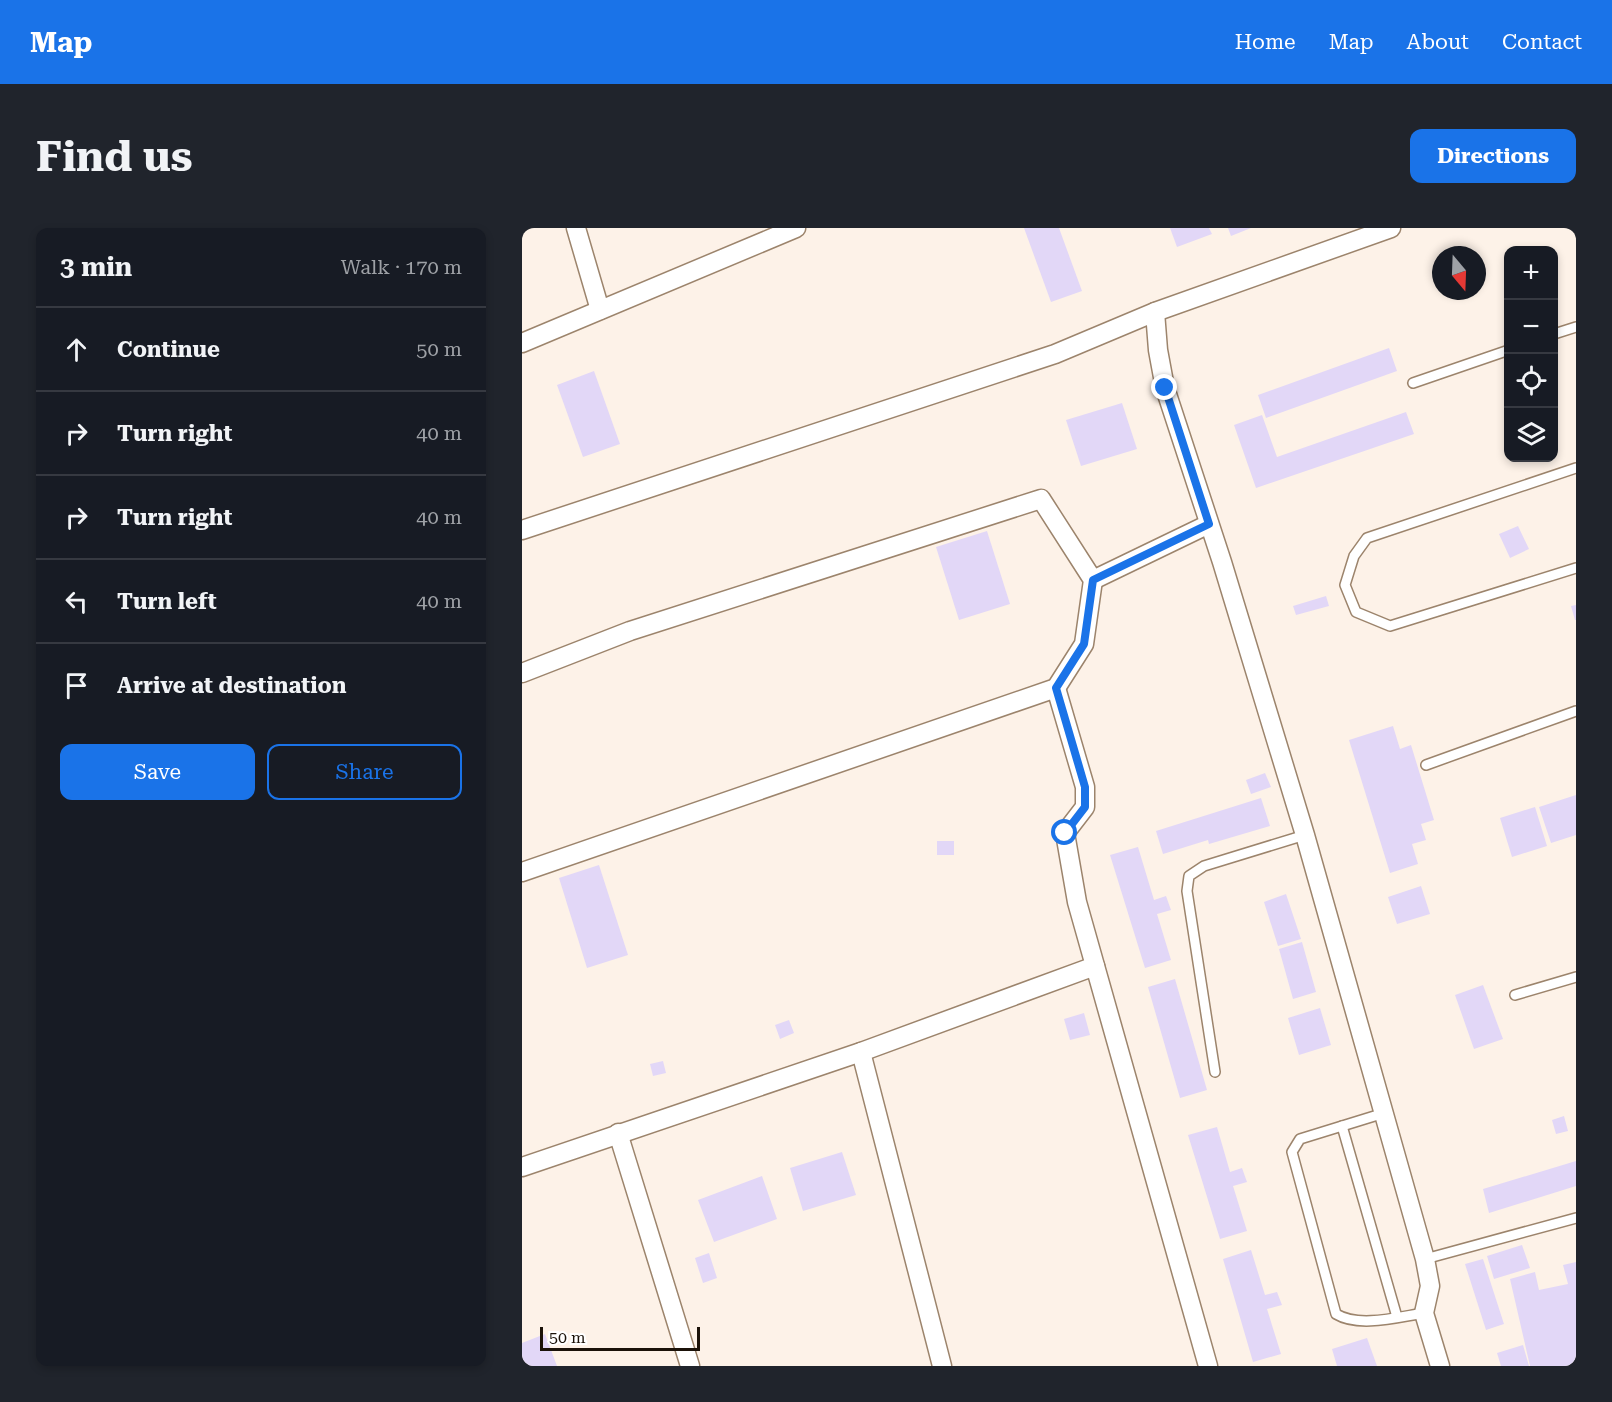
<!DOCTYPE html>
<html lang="en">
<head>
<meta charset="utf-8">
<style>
	:root { --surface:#171b24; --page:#20242c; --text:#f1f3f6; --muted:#9ea1a6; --line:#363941; --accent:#1a73e8 }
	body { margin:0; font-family:"Roboto Serif",serif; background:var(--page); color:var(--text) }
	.controls { position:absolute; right:18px; top:18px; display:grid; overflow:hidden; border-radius:12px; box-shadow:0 3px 9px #0003 }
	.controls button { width:54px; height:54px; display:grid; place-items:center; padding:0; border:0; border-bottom:2px solid var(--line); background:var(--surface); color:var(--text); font:30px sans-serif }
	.compass { position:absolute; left:910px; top:18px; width:54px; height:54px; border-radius:50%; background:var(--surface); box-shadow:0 3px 9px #0003; rotate:161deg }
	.scale { position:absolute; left:18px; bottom:15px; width:160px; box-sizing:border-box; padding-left:6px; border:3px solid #1b1209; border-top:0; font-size:16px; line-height:21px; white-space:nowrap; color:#1b1209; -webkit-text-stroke:4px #fff; paint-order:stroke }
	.stop { position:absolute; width:18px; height:18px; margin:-14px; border:4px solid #1a73e8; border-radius:50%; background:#fff }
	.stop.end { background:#1a73e8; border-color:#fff; box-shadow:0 2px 6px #0008 }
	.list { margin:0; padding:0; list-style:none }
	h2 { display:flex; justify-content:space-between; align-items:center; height:78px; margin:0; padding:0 24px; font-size:26px }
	h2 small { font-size:20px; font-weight:400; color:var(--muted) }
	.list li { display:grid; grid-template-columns:39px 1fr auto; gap:18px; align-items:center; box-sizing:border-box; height:84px; padding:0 24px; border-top:2px solid var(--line) }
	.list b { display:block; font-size:22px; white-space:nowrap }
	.list em { font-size:20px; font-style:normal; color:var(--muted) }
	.actions { display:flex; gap:12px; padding:18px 24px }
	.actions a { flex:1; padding:14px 0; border:2px solid var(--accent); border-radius:12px; text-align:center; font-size:21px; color:var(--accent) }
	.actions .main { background:var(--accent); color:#fff }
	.icon { flex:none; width:33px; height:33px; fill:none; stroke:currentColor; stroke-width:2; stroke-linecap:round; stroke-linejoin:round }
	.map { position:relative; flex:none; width:1054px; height:1138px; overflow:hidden; border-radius:12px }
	header { display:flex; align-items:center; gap:36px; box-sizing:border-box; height:84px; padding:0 30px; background:var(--accent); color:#fff }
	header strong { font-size:28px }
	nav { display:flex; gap:33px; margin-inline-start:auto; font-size:21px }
	.intro { display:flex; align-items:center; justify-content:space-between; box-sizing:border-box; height:144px; padding:0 36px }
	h1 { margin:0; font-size:42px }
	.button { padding:15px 27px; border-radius:12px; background:var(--accent); color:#fff; font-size:21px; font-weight:700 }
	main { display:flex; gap:36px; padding:0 36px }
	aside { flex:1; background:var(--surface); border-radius:12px; box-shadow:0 3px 9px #0003 }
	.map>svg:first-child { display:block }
	.building { fill:#e2d7f7 }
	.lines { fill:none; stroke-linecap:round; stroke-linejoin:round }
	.service-casing { stroke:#9c846c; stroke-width:12 }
	.minor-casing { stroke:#9c846c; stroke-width:21 }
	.service { stroke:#fff; stroke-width:9 }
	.minor { stroke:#fff; stroke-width:18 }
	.route { stroke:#1a73e8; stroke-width:8 }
</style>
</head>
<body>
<header>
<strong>Map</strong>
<nav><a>Home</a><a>Map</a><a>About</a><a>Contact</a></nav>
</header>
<div class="intro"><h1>Find us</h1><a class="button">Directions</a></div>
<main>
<aside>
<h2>3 min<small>Walk · 170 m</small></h2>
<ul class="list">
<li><svg class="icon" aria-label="ahead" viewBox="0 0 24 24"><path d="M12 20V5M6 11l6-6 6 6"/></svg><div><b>Continue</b></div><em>50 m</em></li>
<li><svg class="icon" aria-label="right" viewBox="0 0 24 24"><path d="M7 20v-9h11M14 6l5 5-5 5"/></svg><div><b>Turn right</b></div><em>40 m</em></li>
<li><svg class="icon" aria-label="right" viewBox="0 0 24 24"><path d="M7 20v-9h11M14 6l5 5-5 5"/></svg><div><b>Turn right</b></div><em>40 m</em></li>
<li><svg class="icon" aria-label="left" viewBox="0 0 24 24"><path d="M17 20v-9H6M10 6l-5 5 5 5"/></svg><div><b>Turn left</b></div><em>40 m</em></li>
<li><svg class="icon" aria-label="arrive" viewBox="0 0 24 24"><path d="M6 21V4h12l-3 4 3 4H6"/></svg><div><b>Arrive at destination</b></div></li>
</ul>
<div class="actions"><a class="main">Save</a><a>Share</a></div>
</aside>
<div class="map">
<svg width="1054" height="1138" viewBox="0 0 1054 1138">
	<rect width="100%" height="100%" fill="#fdf2e8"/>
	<g class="building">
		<path d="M502,0h35l23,63 -31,11z"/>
		<path d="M648,0h39l3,6 -35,13z"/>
		<path d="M706,0h23l-20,8z"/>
		<path d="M867,120l8,23 -131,47 -8,-23z"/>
		<path d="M72,143l26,73 -37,13 -26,-72z"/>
		<path d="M600,175l15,46 -56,17 -15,-46z"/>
		<path d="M884,184l8,22 -158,54 -22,-63 28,-10 15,42z"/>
		<path d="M996,298l11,23 -19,9 -11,-24z"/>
		<path d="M465,303l23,73 -51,16 -23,-73z"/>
		<path d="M804,368l3,10 -33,9 -3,-9z"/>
		<path d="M1054,377v15h-1l-4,-14z"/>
		<path d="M871,498l7,23 11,-4 23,75 -13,4 5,16 -14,4 6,20 -28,9 -41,-133z"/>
		<path d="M743,545l6,14 -20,7 -5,-14z"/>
		<path d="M1054,567v40l-25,8 -12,-36z"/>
		<path d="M739,570l9,28 -61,18 -1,-4 -45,14 -7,-23z"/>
		<path d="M1013,579l12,39 -35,11 -12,-39z"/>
		<rect x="415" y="613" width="17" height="14"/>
		<path d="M616,619l16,53 12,-4 5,14 -14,4 14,46 -26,8 -35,-113z"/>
		<path d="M77,637l29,90 -41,13 -28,-90z"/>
		<path d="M899,658l9,28 -33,10 -9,-27z"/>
		<path d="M764,666l15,45 -23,7 -14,-44z"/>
		<path d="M780,714l14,50 -23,7 -14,-50z"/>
		<path d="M653,751l32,111 -27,8 -32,-111z"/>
		<path d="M961,757l20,54 -29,10 -19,-54z"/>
		<path d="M798,780l11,37 -32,10 -11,-37z"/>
		<path d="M562,785l6,22 -20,5 -6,-21z"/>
		<path d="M267,792l5,13 -14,6 -5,-14z"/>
		<path d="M141,833l3,12 -13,3 -3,-12z"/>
		<path d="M1042,888l4,15 -12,3 -4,-14z"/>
		<path d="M695,899l13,45 12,-4 5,14 -14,4 14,45 -27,8 -32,-104z"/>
		<path d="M320,924l14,43 -53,16 -13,-43z"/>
		<path d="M1054,933v25l-87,27 -6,-24z"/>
		<path d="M240,948l15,43 -63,23 -16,-42z"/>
		<path d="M1000,1017l8,23 -36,11 -7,-23z"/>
		<path d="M729,1022l14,45 12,-3 5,13 -15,4 14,45 -28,8 -30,-103z"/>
		<path d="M187,1025l8,25 -14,5 -8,-25z"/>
		<path d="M961,1031l21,65 -18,6 -21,-66z"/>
		<path d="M1054,1034v104h-46l-20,-87 25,-7 4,18 29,-6 -5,-19z"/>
		<path d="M23,1106l12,32h-35v-23z"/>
		<path d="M845,1110l10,28h-40l-5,-17z"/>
		<path d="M1001,1117l6,21h-28l-4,-13z"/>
	</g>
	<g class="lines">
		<g class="service-casing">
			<g id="service">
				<path d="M1032,106l22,-7"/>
				<path d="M891,155l96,-33"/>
				<path d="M1054,240l-209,70 -13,18 -9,29 11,27 34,14 186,-58"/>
				<path d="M904,537l150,-54"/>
				<path d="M993,767l61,-18"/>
				<path d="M693,844l-28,-181 2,-15 15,-10 101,-31"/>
				<path d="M859,886l-81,25 -8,13 44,162c23,14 62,3 88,-1"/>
				<path d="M820,898l55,191"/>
				<path d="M903,1031l151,-41"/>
			</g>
		</g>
		<g class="minor-casing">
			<g id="minor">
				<path d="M54,0l24,82"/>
				<path d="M633,84l3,38 7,38 57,174 83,273 120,424 5,27 -6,27 16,53"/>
				<path d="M0,115l274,-115"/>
				<path d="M0,302l533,-176 100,-42 236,-84"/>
				<path d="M571,352l116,-56"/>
				<path d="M0,445l108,-42 411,-132 52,81 -9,64 -28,44 -534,184"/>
				<path d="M534,460l29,99v20l-20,26 12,69 131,464"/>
				<path d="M339,824l81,314"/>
				<path d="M96,905l72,233"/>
				<path d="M0,939l339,-115 234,-86"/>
			</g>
		</g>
		<use href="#service" class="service"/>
		<use href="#minor" class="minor"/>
	</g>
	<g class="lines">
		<path class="route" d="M543,605l20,-26v-20l-29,-99 28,-44 9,-64 116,-56 -44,-136"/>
	</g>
</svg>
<div class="controls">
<button>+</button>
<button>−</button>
<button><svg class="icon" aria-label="locate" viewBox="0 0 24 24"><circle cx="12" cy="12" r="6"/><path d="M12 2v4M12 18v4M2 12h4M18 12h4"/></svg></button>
<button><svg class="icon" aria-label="layers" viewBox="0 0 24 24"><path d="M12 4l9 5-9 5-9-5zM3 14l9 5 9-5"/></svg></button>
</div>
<svg class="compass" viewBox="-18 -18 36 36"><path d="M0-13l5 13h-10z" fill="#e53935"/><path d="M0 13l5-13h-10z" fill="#9ea1a6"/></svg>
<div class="scale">50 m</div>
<div class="stop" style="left:543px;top:605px"></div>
<div class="stop end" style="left:643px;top:160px"></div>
</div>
</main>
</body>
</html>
